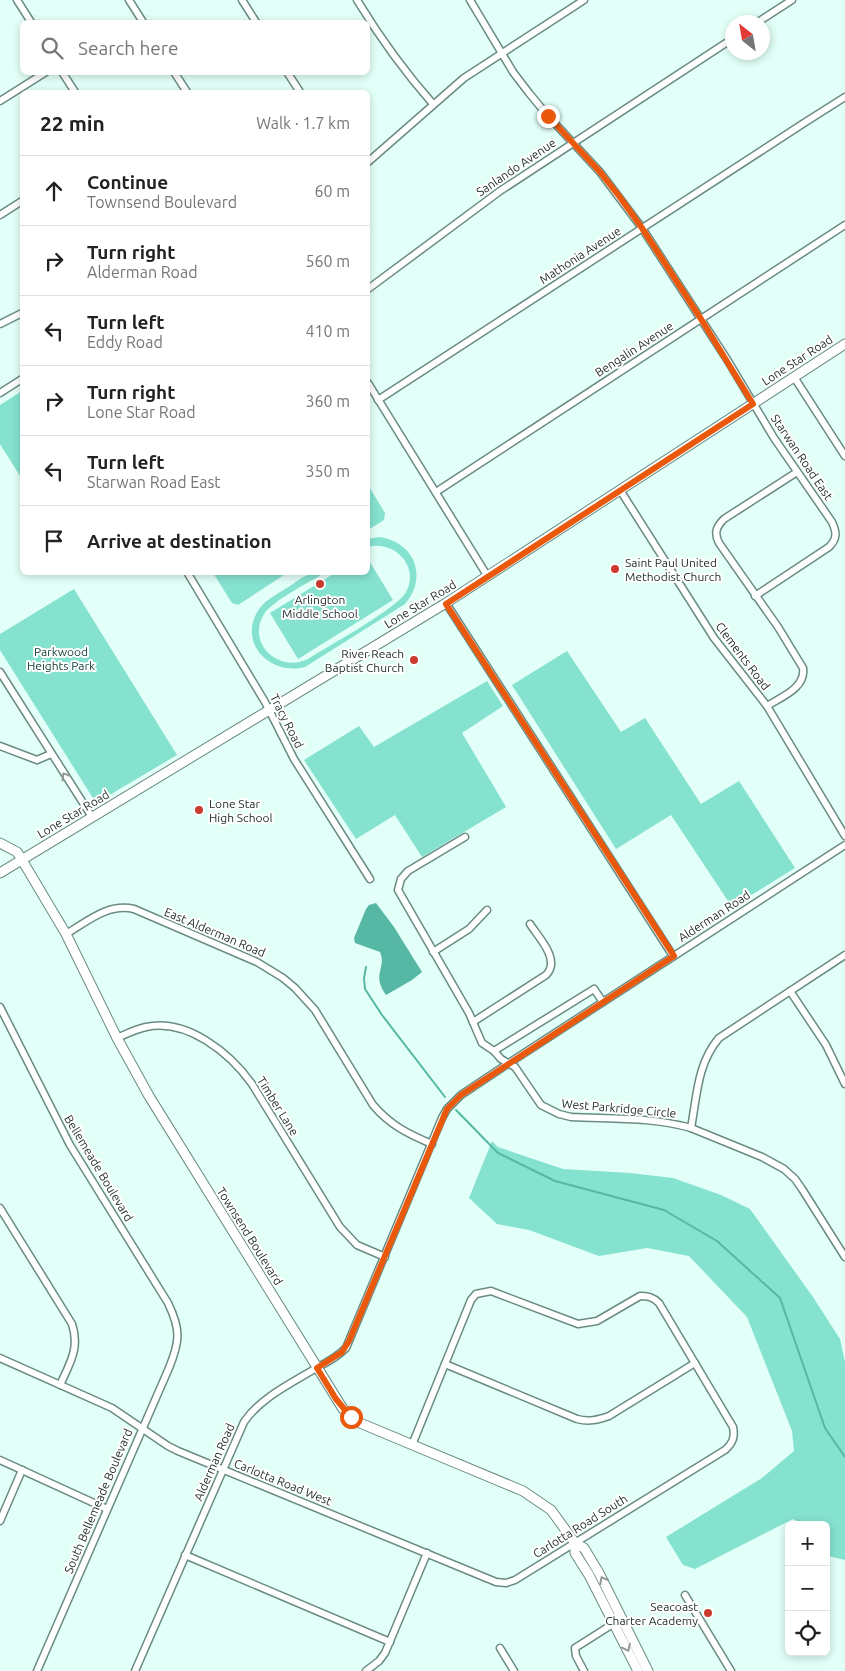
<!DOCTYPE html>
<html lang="en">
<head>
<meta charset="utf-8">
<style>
	:root { --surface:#fff; --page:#f2f2f2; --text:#222; --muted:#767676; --line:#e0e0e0 }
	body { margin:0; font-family:Ubuntu,sans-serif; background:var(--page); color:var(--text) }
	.controls { position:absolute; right:15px; bottom:15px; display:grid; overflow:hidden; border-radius:8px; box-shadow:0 2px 8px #0003 }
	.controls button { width:45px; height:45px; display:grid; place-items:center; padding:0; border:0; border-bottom:1px solid var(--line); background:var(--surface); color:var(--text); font:25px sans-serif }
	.compass { position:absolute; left:725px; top:15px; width:45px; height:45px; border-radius:50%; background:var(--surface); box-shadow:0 2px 8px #0003; rotate:329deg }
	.stop { position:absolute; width:15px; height:15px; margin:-11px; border:4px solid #ea580c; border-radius:50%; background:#fff }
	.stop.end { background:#ea580c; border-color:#fff; box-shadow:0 1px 5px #0008 }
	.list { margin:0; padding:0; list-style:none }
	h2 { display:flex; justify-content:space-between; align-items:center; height:65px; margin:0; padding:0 20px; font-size:21px }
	h2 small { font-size:16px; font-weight:400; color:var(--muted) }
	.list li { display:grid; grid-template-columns:32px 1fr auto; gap:15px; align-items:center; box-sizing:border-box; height:70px; padding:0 20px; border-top:1px solid var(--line) }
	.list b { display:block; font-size:19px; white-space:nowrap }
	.list p { margin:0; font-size:16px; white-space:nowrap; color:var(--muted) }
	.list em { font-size:16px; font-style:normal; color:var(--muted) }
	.icon { flex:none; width:28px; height:28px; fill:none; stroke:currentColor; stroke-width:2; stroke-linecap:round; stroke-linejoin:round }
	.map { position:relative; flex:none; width:845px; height:1671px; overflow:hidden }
	.search { position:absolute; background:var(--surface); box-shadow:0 2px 8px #0003; left:20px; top:20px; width:350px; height:55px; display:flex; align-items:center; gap:12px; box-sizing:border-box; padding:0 18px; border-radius:8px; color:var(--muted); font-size:19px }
	.panel { position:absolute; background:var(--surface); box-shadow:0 2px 8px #0003; left:20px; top:90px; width:350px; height:485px; border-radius:8px }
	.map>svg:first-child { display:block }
	.green { fill:#85e2cf }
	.water { fill:#56b7a5 }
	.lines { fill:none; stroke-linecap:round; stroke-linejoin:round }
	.stream { stroke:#56b7a5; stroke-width:2 }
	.minor-casing { stroke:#6a8b84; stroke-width:9 }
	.tertiary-casing { stroke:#6a8b84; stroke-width:11 }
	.minor { stroke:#fff; stroke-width:6 }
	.tertiary { stroke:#fff; stroke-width:9 }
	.oneway { stroke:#919896 }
	.route { stroke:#ea580c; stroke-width:6 }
	.poi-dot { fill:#c83b2d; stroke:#fff; stroke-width:2 }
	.labels { text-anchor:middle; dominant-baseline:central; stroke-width:4; stroke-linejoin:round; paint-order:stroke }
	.street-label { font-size:12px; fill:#23312e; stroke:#fff }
	.poi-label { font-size:12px; fill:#23312e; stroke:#fff; text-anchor:start }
	.park-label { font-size:12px; fill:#154139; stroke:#fff }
</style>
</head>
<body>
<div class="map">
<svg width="845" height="1671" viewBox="0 0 845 1671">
	<rect width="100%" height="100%" fill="#e2fff8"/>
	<g class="green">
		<path d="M22,391v88l-22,-35v-39z"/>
		<path d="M368,485l17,28 -1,7 -16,10z"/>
		<path d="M379,537c36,5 49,40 26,67l-100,63c-36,9 -68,-25 -46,-58 7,-10 20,-16 31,-23 14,-9 17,-14 35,-13 -16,9 -51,27 -61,41 -18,30 15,59 44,45 19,-12 90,-51 98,-67 14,-26 -12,-52 -38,-45v-8z"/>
		<path d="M368,559l25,41 -95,59 -28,-46 65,-40 33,-1z"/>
		<path d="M213,573h74l-49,32 -6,-2z"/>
		<path d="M74,589l103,166 -81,48 -96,-153v-16z"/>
		<path d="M567,651l54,81 24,-14 56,86 38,-23 56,87 -63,39 -61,-92 -55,34 -104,-164z"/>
		<path d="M487,681l16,25 -41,27 44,74 -84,50 -27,-42 -39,24 -52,-79 55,-34 15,21z"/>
		<path d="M492,1141l6,6 65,22 67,4 43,5 48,17 29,14 63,88 27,42 5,23v198l-17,-4 -2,-2v-29h-23l-10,-6 -98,50 -12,-4 -17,-28 96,-59 32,-27 -2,-20 -45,-114 -58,-61 -42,-8 -48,8 -70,-26 -32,-6 -28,-26z"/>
	</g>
	<path class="water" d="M376,903l18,24 28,45 -10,8 -26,15c-15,-21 1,-27 -6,-43l-25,-9 -1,-5 12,-29 3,-4z"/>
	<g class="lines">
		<g class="stream">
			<path d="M366,967l-2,11 1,11 17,26 63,82"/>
			<path d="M456,1110l42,43 57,28 109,29 53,31 63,57 45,130 20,29"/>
		</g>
		<g class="minor-casing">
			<g id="minor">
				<path d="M17,0l14,22"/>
				<path d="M129,0l14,22"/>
				<path d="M242,0l14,22"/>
				<path d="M357,0c23,38 46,70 76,104"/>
				<path d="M470,0l43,72 16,21 19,23 52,56 42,56 86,133 46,77 58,84c5,11 5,17 -3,25l-74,49"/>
				<path d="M758,22l34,-22"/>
				<path d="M62,72l13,20"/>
				<path d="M174,72l13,20"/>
				<path d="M287,72l13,20"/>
				<path d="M0,101l46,-29"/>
				<path d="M368,162l96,-84 120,-78"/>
				<path d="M0,215l22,-14"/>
				<path d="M368,289l132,-98 232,-152"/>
				<path d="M0,324l22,-11"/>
				<path d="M794,377l51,79"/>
				<path d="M368,383l120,194"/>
				<path d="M0,393l22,-14"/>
				<path d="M378,400l426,-277 41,-26"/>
				<path d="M620,490l94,148 53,68 78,130"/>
				<path d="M436,492l409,-267"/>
				<path d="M187,572l78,130 29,57 76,120"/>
				<path d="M446,603l227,353"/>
				<path d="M0,672l92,145"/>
				<path d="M767,706c14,-9 39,-18 36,-38l-25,-41 -59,-84c-5,-10 -3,-16 5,-24l73,-47"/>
				<path d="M0,746l37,14 14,-6"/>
				<path d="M465,837l-57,34 -7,8 -3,11 71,123 13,30 12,8 7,8 14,8 26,38 18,9 12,3c40,2 82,0 120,11l71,29 22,12 11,10 7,10 43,68"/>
				<path d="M66,934c22,-13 42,-31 68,-25l123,53 26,16 12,10 20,22 58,95c17,20 35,29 59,39"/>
				<path d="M433,952l36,-23 18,-19"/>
				<path d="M790,991l36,54 19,39"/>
				<path d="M0,1007l70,138 98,158c13,27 12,38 1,65l-132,303"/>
				<path d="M473,1022l73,-47c15,-15 -7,-37 -16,-51"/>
				<path d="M117,1038c9,-4 19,-9 29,-11 41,-9 84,26 106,57l88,143 17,18 28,12"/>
				<path d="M494,1051l100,-62 9,13"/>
				<path d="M691,1128c6,-32 6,-64 28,-90l126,-83"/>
				<path d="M0,1208l72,116c8,24 -2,39 -12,61"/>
				<path d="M0,1358l112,50 56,38 10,5 318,131 10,1 9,-3 210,-130c8,-7 10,-13 8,-23l-74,-124c-6,-6 -11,-7 -19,-7l-43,25 -19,3 -87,-33 -15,3 -5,6 -59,145"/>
				<path d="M445,1364l132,55c12,3 21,1 32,-3l86,-53"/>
				<path d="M0,1460l107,49"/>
				<path d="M0,1521l22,-51"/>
				<path d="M185,1555l205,87"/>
				<path d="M685,1595l46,76"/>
				<path d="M500,1648l14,23"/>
				<path d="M135,1671l109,-249c17,-25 48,-39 74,-55 10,-5 20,-11 28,-19l96,-230 5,-9 14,-14 48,-32 336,-218"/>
				<path d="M366,1671l13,-10 6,-8 42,-100"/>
				<path d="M584,1671l-8,-15 -1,-8 41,-26"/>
			</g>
		</g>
		<g class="tertiary-casing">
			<g id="tertiary">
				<path d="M0,843l17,9 5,8 44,74 51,104 32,58 194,313 17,14 163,68 28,19 24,33 9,5 15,25 49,98"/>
				<path d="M0,873l446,-270 399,-259"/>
				<path d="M575,1543v10l14,22 49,96"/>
			</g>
		</g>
		<use href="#minor" class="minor"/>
		<use href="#tertiary" class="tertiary"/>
	</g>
	<defs><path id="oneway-chevron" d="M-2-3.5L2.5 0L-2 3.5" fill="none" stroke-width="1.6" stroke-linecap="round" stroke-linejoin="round" transform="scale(1.25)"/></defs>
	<g class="oneway">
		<use href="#oneway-chevron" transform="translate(65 776) rotate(-123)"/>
		<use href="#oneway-chevron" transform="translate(603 1580) rotate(-118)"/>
		<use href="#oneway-chevron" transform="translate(627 1648) rotate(64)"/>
	</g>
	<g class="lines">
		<path class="route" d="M351,1417l-15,-18 -19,-31 25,-16 7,-11 98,-232 14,-14 213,-139 -228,-352 307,-200 -52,-85 -59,-91 -23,-32 -19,-24 -52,-56"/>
	</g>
	<g class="poi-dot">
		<circle cx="615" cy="569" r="5"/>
		<circle cx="320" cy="584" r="5"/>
		<circle cx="414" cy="660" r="5"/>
		<circle cx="199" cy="810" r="5"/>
		<circle cx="708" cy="1613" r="5"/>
	</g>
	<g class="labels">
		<g class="street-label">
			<text transform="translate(516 167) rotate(-34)">Sanlando Avenue</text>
			<text transform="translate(580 255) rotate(-33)">Mathonia Avenue</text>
			<text transform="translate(634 349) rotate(-33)">Bengalin Avenue</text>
			<text transform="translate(797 360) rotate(-33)">Lone Star Road</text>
			<text transform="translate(802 457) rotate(56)">Starwan Road East</text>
			<text transform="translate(420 604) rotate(-31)">Lone Star Road</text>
			<text transform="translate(743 656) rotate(53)">Clements Road</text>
			<text transform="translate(287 721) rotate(63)">Tracy Road</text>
			<text transform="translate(73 814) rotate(-31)">Lone Star Road</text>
			<text transform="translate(714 916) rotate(-33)">Alderman Road</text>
			<text transform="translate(215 932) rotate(23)">East Alderman Road</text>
			<text transform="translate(278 1106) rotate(58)">Timber Lane</text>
			<text transform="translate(619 1108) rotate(5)">West Parkridge Circle</text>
			<text transform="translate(99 1168) rotate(59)">Bellemeade Boulevard</text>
			<text transform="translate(250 1236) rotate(58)">Townsend Boulevard</text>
			<text transform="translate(214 1462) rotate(-66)">Alderman Road</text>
			<text transform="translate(283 1482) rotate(22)">Carlotta Road West</text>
			<text transform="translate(98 1501) rotate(-67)">South Bellemeade Boulevard</text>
			<text transform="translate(580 1526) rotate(-32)">Carlotta Road South</text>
		</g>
		<g class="poi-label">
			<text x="625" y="562">Saint Paul United<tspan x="625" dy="14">Methodist Church</tspan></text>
			<text x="320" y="599" text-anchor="middle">Arlington<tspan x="320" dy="14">Middle School</tspan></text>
			<text x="404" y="653" text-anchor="end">River Reach<tspan x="404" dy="14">Baptist Church</tspan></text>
			<text x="209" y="803">Lone Star<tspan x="209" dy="14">High School</tspan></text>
			<text x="698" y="1606" text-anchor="end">Seacoast<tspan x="698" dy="14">Charter Academy</tspan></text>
		</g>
		<g class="park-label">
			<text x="61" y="651">Parkwood<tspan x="61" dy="14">Heights Park</tspan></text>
		</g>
	</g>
</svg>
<div class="controls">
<button>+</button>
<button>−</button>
<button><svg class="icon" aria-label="locate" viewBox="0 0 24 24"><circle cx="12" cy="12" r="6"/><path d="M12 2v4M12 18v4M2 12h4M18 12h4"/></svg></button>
</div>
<svg class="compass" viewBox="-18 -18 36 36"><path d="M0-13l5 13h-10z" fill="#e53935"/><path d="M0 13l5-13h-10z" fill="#767676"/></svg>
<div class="stop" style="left:351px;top:1417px"></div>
<div class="stop end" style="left:548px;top:116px"></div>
<div class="search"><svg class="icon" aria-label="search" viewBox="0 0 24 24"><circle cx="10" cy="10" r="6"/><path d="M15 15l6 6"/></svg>Search here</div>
<section class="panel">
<h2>22 min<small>Walk · 1.7 km</small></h2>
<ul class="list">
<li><svg class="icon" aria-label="ahead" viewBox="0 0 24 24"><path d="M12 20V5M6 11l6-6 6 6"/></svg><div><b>Continue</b><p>Townsend Boulevard</p></div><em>60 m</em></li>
<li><svg class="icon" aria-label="right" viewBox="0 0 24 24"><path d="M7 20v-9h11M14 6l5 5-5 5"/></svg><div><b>Turn right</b><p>Alderman Road</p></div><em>560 m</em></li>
<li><svg class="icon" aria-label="left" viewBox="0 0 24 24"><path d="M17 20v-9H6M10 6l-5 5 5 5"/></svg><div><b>Turn left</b><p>Eddy Road</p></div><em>410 m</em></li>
<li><svg class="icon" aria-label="right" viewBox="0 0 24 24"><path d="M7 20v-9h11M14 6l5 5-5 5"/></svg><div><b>Turn right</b><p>Lone Star Road</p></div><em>360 m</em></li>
<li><svg class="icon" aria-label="left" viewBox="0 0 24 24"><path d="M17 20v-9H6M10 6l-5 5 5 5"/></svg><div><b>Turn left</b><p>Starwan Road East</p></div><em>350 m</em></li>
<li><svg class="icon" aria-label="arrive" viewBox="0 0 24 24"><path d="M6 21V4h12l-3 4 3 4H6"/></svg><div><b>Arrive at destination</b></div></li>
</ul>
</section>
</div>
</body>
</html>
